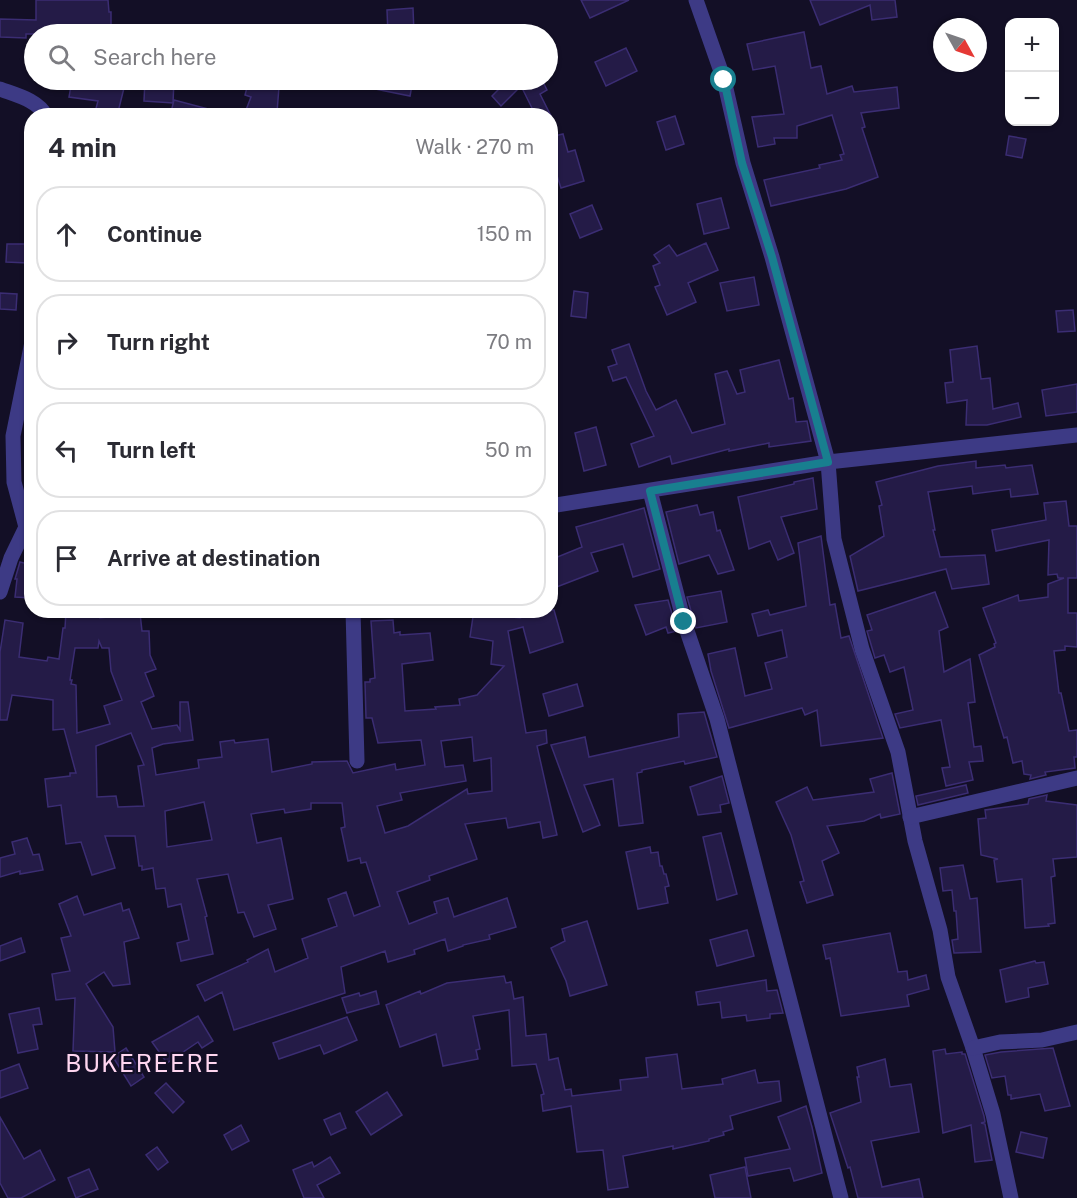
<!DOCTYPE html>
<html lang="en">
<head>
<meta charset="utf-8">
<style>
	:root { --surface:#fff; --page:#f7f7f7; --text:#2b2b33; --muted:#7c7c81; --line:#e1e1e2 }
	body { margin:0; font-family:"Public Sans",sans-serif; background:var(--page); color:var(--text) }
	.controls { position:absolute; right:18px; top:18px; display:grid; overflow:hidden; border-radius:12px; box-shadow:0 2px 4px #0004 }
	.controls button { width:54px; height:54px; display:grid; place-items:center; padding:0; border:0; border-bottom:2px solid var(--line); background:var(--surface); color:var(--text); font:30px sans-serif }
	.compass { position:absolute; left:933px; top:18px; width:54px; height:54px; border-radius:50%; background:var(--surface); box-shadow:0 2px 4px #0004; rotate:130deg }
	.stop { position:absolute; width:18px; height:18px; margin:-14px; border:4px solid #187f8f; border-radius:50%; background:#fff }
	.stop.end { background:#187f8f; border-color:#fff; box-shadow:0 2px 6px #0008 }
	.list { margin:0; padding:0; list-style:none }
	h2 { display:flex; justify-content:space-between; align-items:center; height:78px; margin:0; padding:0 24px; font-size:26px }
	h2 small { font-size:20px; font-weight:400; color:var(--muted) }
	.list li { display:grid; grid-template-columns:39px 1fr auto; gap:18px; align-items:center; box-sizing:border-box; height:96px; margin:0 12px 12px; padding:0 12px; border:2px solid var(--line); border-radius:24px }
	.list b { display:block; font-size:22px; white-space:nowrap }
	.list em { font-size:20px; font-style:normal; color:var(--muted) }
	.icon { flex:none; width:33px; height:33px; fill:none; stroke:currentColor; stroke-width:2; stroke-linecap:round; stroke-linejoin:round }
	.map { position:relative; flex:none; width:1077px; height:1198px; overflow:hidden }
	.search { position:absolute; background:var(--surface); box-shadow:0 2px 4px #0004; left:24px; top:24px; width:534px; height:66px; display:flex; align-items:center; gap:15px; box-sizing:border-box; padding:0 21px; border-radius:33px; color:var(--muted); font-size:22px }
	.panel { position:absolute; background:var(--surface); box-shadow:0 2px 4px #0004; left:24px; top:108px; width:534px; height:510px; border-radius:24px }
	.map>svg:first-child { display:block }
	.building { fill:#241b47; stroke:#3b2d73; stroke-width:1.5; fill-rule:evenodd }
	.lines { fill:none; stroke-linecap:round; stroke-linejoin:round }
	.minor { stroke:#3d3a85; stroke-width:15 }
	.route { stroke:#187f8f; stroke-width:8 }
	.labels { text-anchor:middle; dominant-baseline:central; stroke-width:4.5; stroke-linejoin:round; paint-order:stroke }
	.quarter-label { font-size:24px; letter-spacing:1.5px; fill:#ffd6f0; stroke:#130f26 }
</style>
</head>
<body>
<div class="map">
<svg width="1077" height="1198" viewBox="0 0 1077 1198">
	<rect width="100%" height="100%" fill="#130f26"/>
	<g class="building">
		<path d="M36,0h72l1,12h2v16l-51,1v5h-34v4l-26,-1v-18l36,1z"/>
		<path d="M581,0h48l-39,18z"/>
		<path d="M810,0h85l2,17 -25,3 -2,-15 -50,20z"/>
		<path d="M413,8l1,26h-26l-1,-24z"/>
		<path d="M804,32l7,36 10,-2 6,28 25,-8 2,6 43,-5 2,21 -38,5 4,14 -3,1 16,49 -32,12 -75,17 -7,-26 56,-12 -1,-3 23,-5 -2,-5 4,-1 -12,-39 -35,11v12h-23l1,6 -17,3 -6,-30 32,-3 -9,-48 -22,4 -6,-26z"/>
		<path d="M626,48l11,23 -31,15 -11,-24z"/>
		<path d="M72,80l31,5 1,-5h22l-9,36h-23l4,-15 -29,-4z"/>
		<path d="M145,80h29l-1,23 -29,-2z"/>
		<path d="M249,80h23l-2,7h9l-2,25 -31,-2 5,-13 -6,-2z"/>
		<path d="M361,80h52l-3,16 -50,-10z"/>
		<path d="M518,80h24l5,10 -7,4 11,22h-15l-15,-30 -20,20 -9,-10 10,-10 2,1z"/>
		<path d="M174,100l42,11 -1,5h-45z"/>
		<path d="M675,116l9,28 -18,6 -9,-28z"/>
		<path d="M563,134l5,18 7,-2 9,31 -23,7 -11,-34v-17z"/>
		<path d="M1009,136l17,3 -4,19 -16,-3z"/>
		<path d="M721,198l8,30 -25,6 -7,-30z"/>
		<path d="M592,205l10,24 -22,9 -10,-24z"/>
		<path d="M706,243l12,27 -30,13 8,19 -29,13 -12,-28 5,-2 -7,-19 7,-3 -6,-8 15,-10 8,11z"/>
		<path d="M7,244h22l-1,19 -22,-1z"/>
		<path d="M754,277l5,28 -32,6 -7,-28z"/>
		<path d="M574,291l14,2 -2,25 -15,-2z"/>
		<path d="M0,293l17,1 -1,16 -16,-1z"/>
		<path d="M1073,310l2,21 -17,1 -2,-21z"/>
		<path d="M629,344l17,47 10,19 20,-10 16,33 33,-9 -10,-50 12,-3 10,23 8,-2 -5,-22 39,-10 10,39 4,-1 3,24 11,-1 4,20 -42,6v-4l-40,8v-2l-57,15 -2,-8 -31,11 -8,-23 23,-8 -28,-59 -13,4 -5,-14 9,-3 -5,-14z"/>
		<path d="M977,346l4,33 9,-1 3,31 25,-6 3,14 -34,8h-21l1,-25 -20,3 -2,-20 8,-1 -3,-32z"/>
		<path d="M1077,384v28l-31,4 -4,-26z"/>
		<path d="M596,427l10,38 -22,6 -9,-38z"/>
		<path d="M976,461v7l29,-3 1,3 26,-3 6,29 -27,3 -1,-8 -37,5 -1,-8 -44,6 7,38h-2l7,27 45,-2 4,29 -37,5 -6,-20 -88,22 -8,-35 34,-20 -5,-30 3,-1 -6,-23 62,-16z"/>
		<path d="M813,478l4,31 -36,8 13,36 -16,7 -8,-19 -21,8 -11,-52 56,-13v-2z"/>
		<path d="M1066,501l3,25h8v52h-9v35h9v34l-12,-1v4l-11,1 5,42h2l8,38 8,-1v27h-3l1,11 -30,4 1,3 -16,4 1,-4 -7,-1 -2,-13 -9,2 -6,-26 -3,1 -25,-83 16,-8 -1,-3 2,-1 -13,-35 35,-13 1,6 29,-4v-13l16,-6h-6l-1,-4 -9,1 1,-35 -53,11 -4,-21 54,-10 -2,-17z"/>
		<path d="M697,505l3,10 13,-3 4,19 3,-1 14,40 -16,4 -9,-19 -30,9 -13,-52z"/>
		<path d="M644,508l16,61 -27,8 -10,-33 -32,9 7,18 -44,17 -4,-9v-19l32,-13 -6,-20z"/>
		<path d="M821,536l9,69 5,-1 6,34 8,-2 34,102 -62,8 -4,-36 -12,5 -3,-7 -73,20 -18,-57 -3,-17 27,-6 10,48 27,-7 -7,-26 22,-6 -5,-27 -24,6 -6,-22 16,-4 2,5 36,-9 -8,-63z"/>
		<path d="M20,562l12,3v33l-17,-1 2,-18h-2z"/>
		<path d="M721,591l6,31 -31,6 -9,-31z"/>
		<path d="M935,592l13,35 -9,4 5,41 26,-13 5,43 -7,1 6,44 7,-1 2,15 -14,1 4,18 -27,6 -4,-18 8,-1 -9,-47 -41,8 -5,-14 18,-4 -9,-43 -14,5 -6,-17 -9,3 -8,-27 5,-1 -5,-15z"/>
		<path d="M668,600l9,31 -9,2 -2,-6 -20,8 -11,-30z"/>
		<path d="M69,610h31v8l40,-5 2,18h7l1,24 6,14 -11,4 9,23 -13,6 11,27 25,-4 3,5v-28h8l5,38 -30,4 -11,4 4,27 43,-7 -1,-8 24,-3 -2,-15 14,-2 1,3 33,-4 4,33 40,-8v-2l35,-1 6,12 42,-9 1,6 29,-5 -4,-25 -43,3 -6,-25h-6l-1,-36h5v-3l5,-1 -4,-57 22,-1 1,13 6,-1v3l30,-2 3,27 -31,4 3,47 31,-2 -1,-2 25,-2 -1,-6 18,-4 27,-29 -13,-2 2,-23 -23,-4 4,-27h20v5l26,3 18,-8h16l9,32 -33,11 -7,-26 -15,4 18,102 20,-3 1,13 -10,3 20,89 -14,3 -3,-16 -32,6 -2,-10 -41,6 12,35 -48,17 1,4 -33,12 12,32 28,-11 -3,-11 14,-4 6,19 53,-19 9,29 -27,8 1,4 -27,6v1l-15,5 -3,-12 -31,11 1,4 -27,8 -3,-11 -44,16 4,26 -111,37 -12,-38 -17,9 -8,-16 51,-23 -1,-2 21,-11 7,23 33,-14 -6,-19 35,-13 -9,-27 18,-7 8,24 26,-10 -14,-44 -5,1 -1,-5 -12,3 -7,-33 4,-1 -3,-24h-31v6l-26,4 -1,-4 -33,5 6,29 24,-5 12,61 -25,6 8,24 -22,8 -10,-25 -6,1 -10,-39 -31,5 10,37 -2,1 8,37 -32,7 -4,-18 12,-3 -8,-36 -13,3 -3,-19 -9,1 -3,-21 -11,2v-4h-3l-4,-30h-30l10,32 -23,7 -11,-33 -15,2 -5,-39 -13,2 -3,-28 25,-3v-3h6l-12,-44 -11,1v-30l-41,-5 -5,25h-7v-68l5,-32 18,3 -4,34 28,4 1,-4 11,2 4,-31h2l1,-17zM99,641l3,7h7l2,23 11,29 -18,6 6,18 -33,9 -1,-48 -5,-1 1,-4h-2l5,-32h23zM131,733l13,32 -6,1 6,40 -26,1 -2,-11 -19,1 -1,-51zM472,737l2,24 17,-3 1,33 -24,3 -1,-5 -59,37 -23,7 -8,-27 25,-6 -2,-7 66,-12 -3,-16 -18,2 -4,-26zM204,802l8,38 -45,7 -2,-36z"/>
		<path d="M577,684l6,22 -34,10 -6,-22z"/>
		<path d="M704,712l13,45 -32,7 -1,-3 -42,9v2l-5,1 6,50 -24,3 -6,-47 -29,6 16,40 -17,7 -32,-87 34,-8 4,20 90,-20 -1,-23z"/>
		<path d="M892,773l8,41 -19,4 -1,-4 -16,7 -37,5 12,27 -17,8 11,34 -26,8 -7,-21 4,-1 -13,-46 -15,-33 31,-15 6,13 61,-8 -4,-13z"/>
		<path d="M722,776l7,27 -9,2 1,7 -23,3 -8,-28z"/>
		<path d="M966,785l2,8 -50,12 -2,-9z"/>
		<path d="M1047,795l-1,6 31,4v52l-24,2 2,17 -4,1 4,46 -7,1 1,2 -24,2 -3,-49 -25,3 -3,-22 4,-1 -17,-4 -3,-36 8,-1 -1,-8 43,-6 1,-5z"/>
		<path d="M721,833l16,61 -20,6 -14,-63z"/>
		<path d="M27,838l6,17 6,-1 4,16 -23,4v-3l-20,6v-19l15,-4 -3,-12z"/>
		<path d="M650,847l1,6 7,-1 2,14h2l2,8h2l3,12 -4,1 3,16 -30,6 -12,-57z"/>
		<path d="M963,865l7,34 7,-1 4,54 -27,1 -2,-13 6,-1 -2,-28h-2l-2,-21 -9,1 -3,-23z"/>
		<path d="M77,896l7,19 37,-12 2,8 6,-2 10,29 -15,4 6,42 -17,2 -9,-14 -18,12 27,43 2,25 -42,-1 2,-53 -19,2 -4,-26 18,-3 -9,-33 10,-2 -12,-32z"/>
		<path d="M587,921l20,64 -37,11 -4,-15 -15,-33 14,-7 -3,-12z"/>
		<path d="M747,930l7,26 -37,10 -7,-26z"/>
		<path d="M890,933l8,39 9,-1 1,9 18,-5 3,14 -22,6 2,11 -68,10 -11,-58 -4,1 -3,-14z"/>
		<path d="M21,938l4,14 -25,9v-15z"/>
		<path d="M1035,961l1,2 8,-1 4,22 -20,4 1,9 -23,5 -6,-32z"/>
		<path d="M504,976l2,7 5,-1 3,17 9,-2 3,39 20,-2 3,26 9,-2 7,32 6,-1 1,7 49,-6 -1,-10 28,-3 -2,-19 31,-4 5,35 41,-5 -1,-5 33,-9 3,13 21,-2 2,20 -51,15 3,13 -10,3 1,3 -15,4v2l-36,8v-3l-50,10 5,31 -20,3 -5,-40 -26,2 -6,-46 -28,5 -2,-16 3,-1 -8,-30 -24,2 -3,-56 -36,6 7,33 -4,1 2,9 -35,7 -7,-32 -36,13 -14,-42 34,-14 1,3 26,-11z"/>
		<path d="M766,980l1,11 10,-1 6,23 -13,1v4l-23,3 -1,-6 -24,3 -2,-16 -22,3 -2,-13z"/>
		<path d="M376,991l3,13 -32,9 -5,-15 17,-5 1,3z"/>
		<path d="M39,1008l3,16 -9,1 5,24 -20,4 -9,-39z"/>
		<path d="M198,1016l15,25 -11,7 -4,-6 -31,21 -15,-21z"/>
		<path d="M347,1017l10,23 -33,14 -4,-9 -41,14 -6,-16z"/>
		<path d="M126,1048l18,29 -13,9 -18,-29z"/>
		<path d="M1053,1048l17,58 -25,5 -5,-17 -29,5v-4h-3l-3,-19 -13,2 -7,-23 16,-3z"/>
		<path d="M945,1049l1,5 16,-2v2h3l19,62 1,6 -4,1 4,1 7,36 -17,2 -4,-37 -28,8 -10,-82z"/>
		<path d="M885,1059l5,28 21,-3 8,48 -48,9 11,46 37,-8 4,19h-65l-8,-31 -2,1 -18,-55 31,-11 -4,-25h2l-2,-10z"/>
		<path d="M19,1064l9,24 -28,10v-27z"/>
		<path d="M166,1083l18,19 -11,11 -18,-20z"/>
		<path d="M387,1092l15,23 -31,20 -15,-23z"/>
		<path d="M806,1106l6,21 10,46 -28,8 -4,-13 -42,8 -3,-18 45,-9 -12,-32z"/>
		<path d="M340,1113l6,15 -15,7 -7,-15z"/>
		<path d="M0,1117l24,42 16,-9 15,30 -34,18h-13l-8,-15z"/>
		<path d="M241,1125l8,16 -17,9 -8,-15z"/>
		<path d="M1021,1132l26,6 -4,20 -27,-6z"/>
		<path d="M157,1147l11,15 -10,8 -12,-15z"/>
		<path d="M330,1157l10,16 -23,12 7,13h-20l-11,-28 19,-8 2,5z"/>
		<path d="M745,1167l6,31h-36l-5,-23z"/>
		<path d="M89,1169l9,20 -22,9 -8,-20z"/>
	</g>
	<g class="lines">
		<g class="minor">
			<path d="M696,0l28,80 19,83 29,94 56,205 6,77 28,110 36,103 17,89 25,89 8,47 25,71 20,66 18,84"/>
			<path d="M0,89c16,6 38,11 46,27"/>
			<path d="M650,491l34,131 33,97 124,479"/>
			<path d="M550,506l278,-44 249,-27"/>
			<path d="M26,527l-12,-45 -1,-46 19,-94"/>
			<path d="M0,592l11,-34 15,-31 6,-1"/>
			<path d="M353,610l4,151"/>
			<path d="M910,817l167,-39"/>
			<path d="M973,1048l27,-6 42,-2 35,-8"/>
		</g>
	</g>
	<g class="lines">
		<path class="route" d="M684,622l-34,-131 178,-29 -56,-205 -30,-94 -18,-83"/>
	</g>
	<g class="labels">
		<g class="quarter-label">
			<text x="143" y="1063">BUKEREERE</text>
		</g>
	</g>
</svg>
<div class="controls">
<button>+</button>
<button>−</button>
</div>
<svg class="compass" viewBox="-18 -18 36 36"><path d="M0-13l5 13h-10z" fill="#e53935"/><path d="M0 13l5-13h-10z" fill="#7c7c81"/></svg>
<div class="stop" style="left:724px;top:80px"></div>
<div class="stop end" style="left:684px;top:622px"></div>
<div class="search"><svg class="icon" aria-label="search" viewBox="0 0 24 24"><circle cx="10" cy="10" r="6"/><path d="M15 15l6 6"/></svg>Search here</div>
<section class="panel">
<h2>4 min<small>Walk · 270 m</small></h2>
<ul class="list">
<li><svg class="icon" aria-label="ahead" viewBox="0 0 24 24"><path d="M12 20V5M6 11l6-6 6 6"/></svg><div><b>Continue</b></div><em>150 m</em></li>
<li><svg class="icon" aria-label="right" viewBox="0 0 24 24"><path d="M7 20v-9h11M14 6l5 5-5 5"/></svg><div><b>Turn right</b></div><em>70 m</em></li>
<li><svg class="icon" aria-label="left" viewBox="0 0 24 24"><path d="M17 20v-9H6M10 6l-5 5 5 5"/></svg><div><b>Turn left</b></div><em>50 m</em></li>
<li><svg class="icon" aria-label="arrive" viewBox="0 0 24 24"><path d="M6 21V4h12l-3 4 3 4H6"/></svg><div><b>Arrive at destination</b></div></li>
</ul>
</section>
</div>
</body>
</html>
